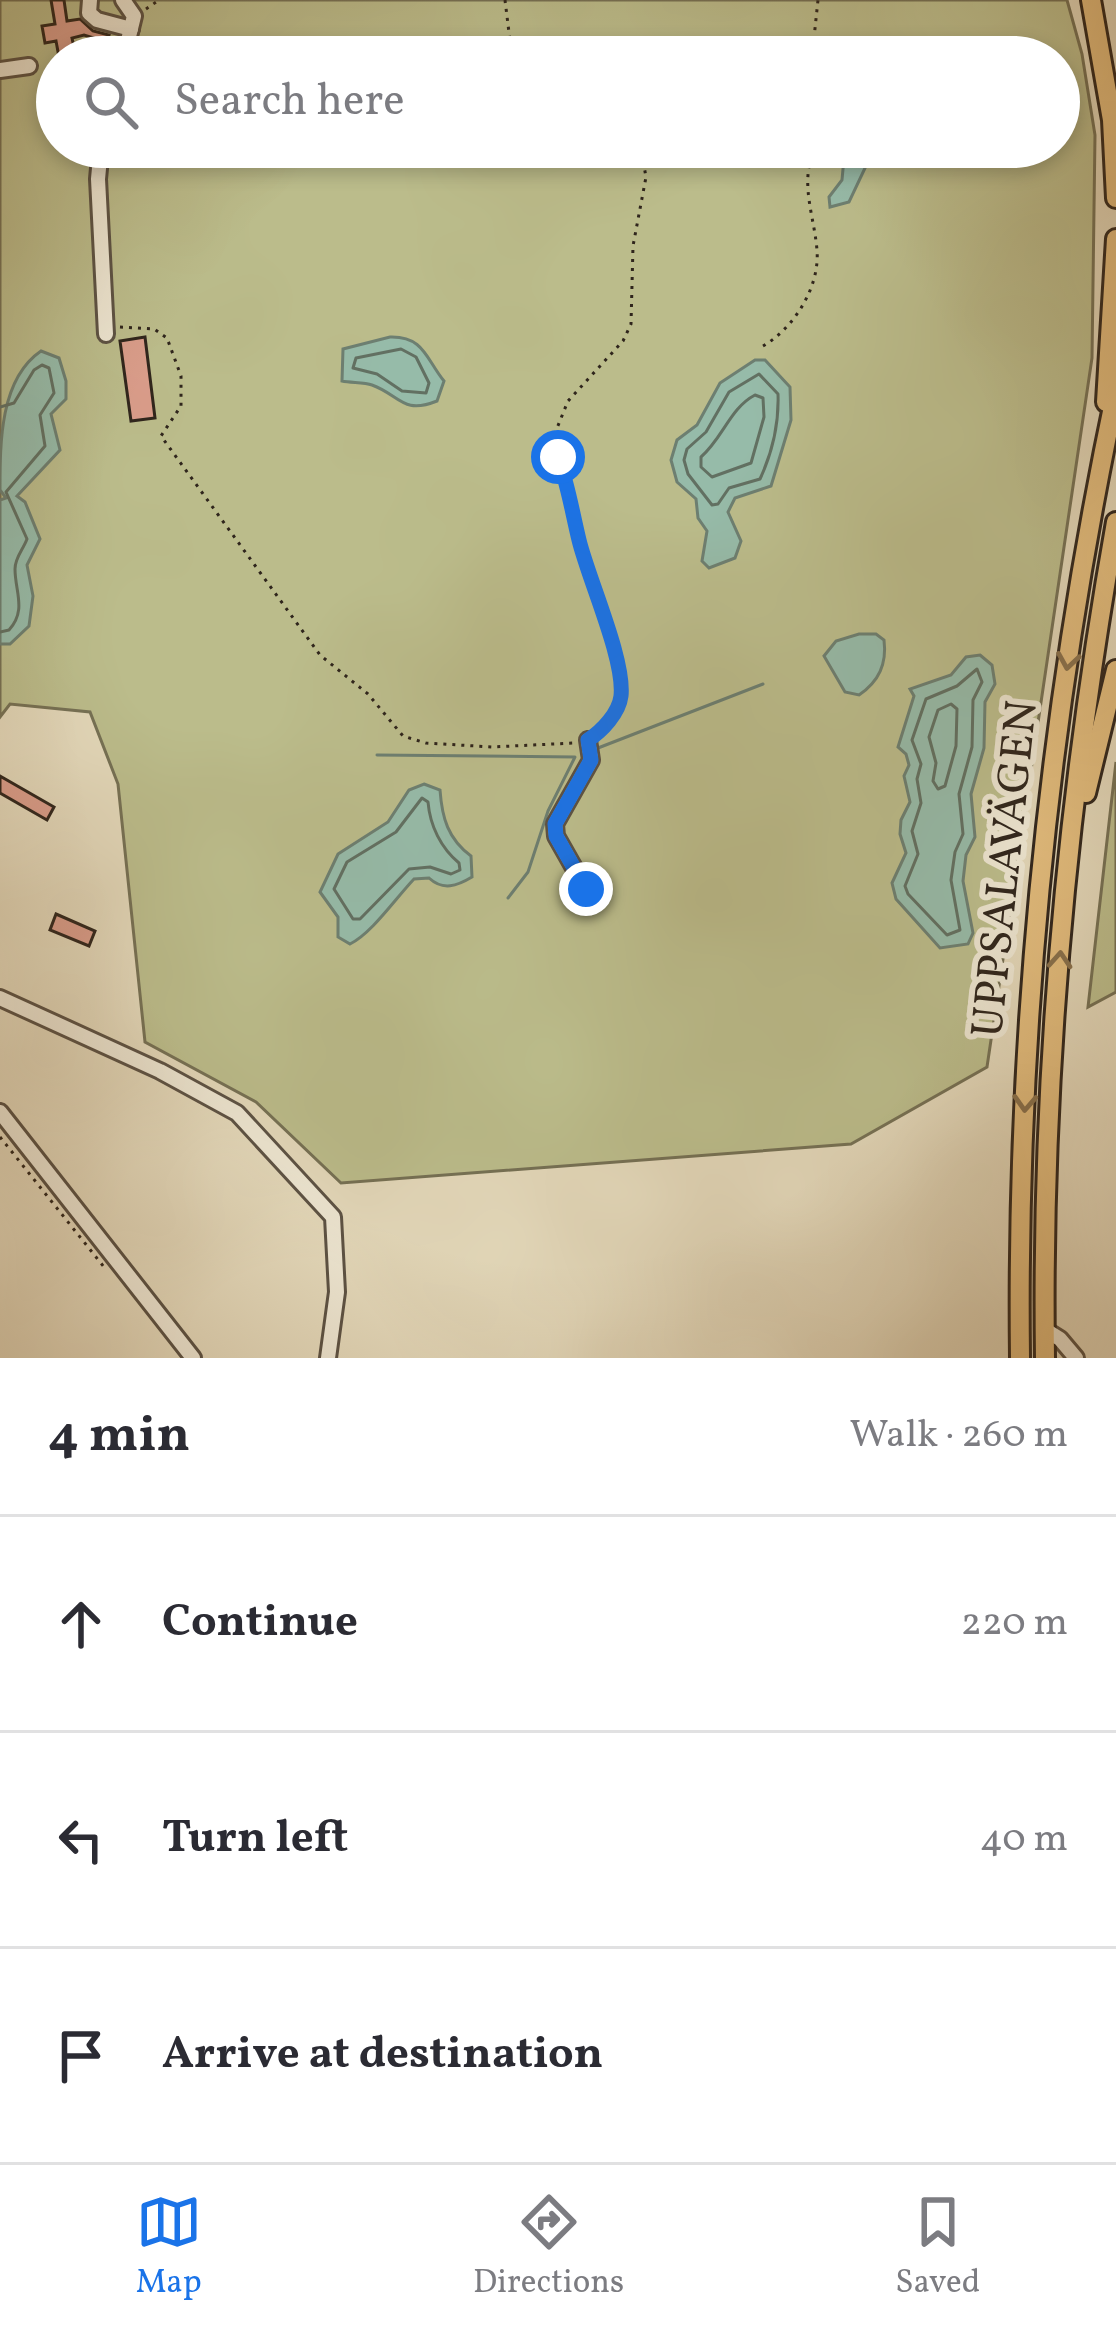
<!DOCTYPE html>
<html lang="en">
<head>
<meta charset="utf-8">
<style>
	:root { --surface:#fff; --page:#f7f7f7; --text:#2b2b33; --muted:#7c7c81; --line:#e1e1e2; --accent:#1a73e8 }
	body { margin:0; font-family:Vollkorn,serif; background:var(--page); color:var(--text) }
	.stop { position:absolute; width:36px; height:36px; margin:-27px; border:9px solid #1a73e8; border-radius:50%; background:#fff }
	.stop.end { background:#1a73e8; border-color:#fff; box-shadow:0 3px 12px #0008 }
	.list { margin:0; padding:0; list-style:none }
	h2 { display:flex; justify-content:space-between; align-items:center; height:156px; margin:0; padding:0 48px; font-size:51px }
	h2 small { font-size:39px; font-weight:400; color:var(--muted) }
	.list li { display:grid; grid-template-columns:78px 1fr auto; gap:36px; align-items:center; box-sizing:border-box; height:216px; padding:0 48px; border-top:3px solid var(--line) }
	.list b { display:block; font-size:45px; white-space:nowrap }
	.list em { font-size:39px; font-style:normal; color:var(--muted) }
	.icon { flex:none; width:66px; height:66px; fill:none; stroke:currentColor; stroke-width:2; stroke-linecap:round; stroke-linejoin:round }
	.map { position:relative; flex:none; width:1116px; height:1358px; overflow:hidden }
	.search { position:absolute; background:var(--surface); box-shadow:0 6px 18px #0003; left:36px; right:36px; top:36px; height:132px; display:flex; align-items:center; gap:30px; box-sizing:border-box; padding:0 42px; border-radius:66px; color:var(--muted); font-size:45px }
	.sheet { height:804px; background:var(--surface) }
	nav { display:flex; justify-content:space-around; align-items:center; box-sizing:border-box; height:168px; border-top:3px solid var(--line); background:var(--surface); font-size:33px; color:var(--muted) }
	nav a { display:grid; justify-items:center; gap:6px }
	nav .on { color:var(--accent) }
	.map>svg:first-child { display:block }
	.green { fill:#bbbc8b; stroke:#757054; stroke-width:3; fill-rule:evenodd }
	.water { fill:#96bba9; stroke:#6d7f71; stroke-width:3 }
	.lines { fill:none; stroke-linecap:round; stroke-linejoin:round }
	.shore { stroke:#627062; stroke-width:3 }
	.stream { stroke:#6d7f71; stroke-width:3 }
	.building { fill:#da9d8b; stroke:#2f251c; stroke-width:3 }
	.minor-casing { stroke:#5c5244; stroke-width:20 }
	.highway-casing { stroke:#2f251c; stroke-width:24 }
	.path { stroke:#2f251c; stroke-width:3; stroke-dasharray:3 6; stroke-linecap:butt }
	.minor { stroke:#ede6d2; stroke-width:14 }
	.highway { stroke:#e2bc7d; stroke-width:18 }
	.oneway { stroke:#88704c }
	.route { stroke:#1a73e8; stroke-width:15 }
	.labels { text-anchor:middle; dominant-baseline:central; stroke-width:12; stroke-linejoin:round; paint-order:stroke }
	.street-label { font-size:45px; fill:#2f251c; stroke:#ede6d2 }
</style>
</head>
<body>
<div class="map">
<svg width="1116" height="1358" viewBox="0 0 1116 1358">
	<rect width="100%" height="100%" fill="#e3d8ba"/>
	<filter id="stains"><feTurbulence type="fractalNoise" baseFrequency=".00167" numOctaves="4"/><feColorMatrix values="0 0 0 0 .2 0 0 0 0 .09 0 0 0 0 .02 0 0 0 .5 -.17"/></filter>
	<radialGradient id="worn" r=".72"><stop offset=".6" stop-color="#630" stop-opacity="0"/><stop offset="1" stop-color="#630" stop-opacity=".3"/></radialGradient>
	<g class="green">
		<path d="M0,0h1067l15,54 13,81 -3,223 -105,709 -136,77 -510,39 -85,-81 -111,-60 -27,-258 -28,-72 -80,-8 -10,13zM57,57h1002v90h-1002z"/>
		<path d="M1116,762v230l-28,15z"/>
	</g>
	<g class="water">
		<path d="M845,147h30l-26,55 -19,5 -1,-10 13,-17z"/>
		<path d="M390,337c34,-1 36,22 54,44l-7,20c-35,14 -37,-6 -65,-16 -8,-3 -21,-2 -30,-4l1,-32z"/>
		<path d="M41,351l18,7 7,23v18l-15,15 9,36 -43,46 8,6 15,37 -13,26 6,31 -4,30 -19,18h-10v-144l6,-2 -6,-8c0,-48 0,-111 41,-139z"/>
		<path d="M755,360h10l25,27 1,33 -20,66 -36,12 -7,14 13,29 -6,17 -26,10 -7,-7 5,-30 -9,-13 -2,-19 -19,-17 -6,-22 6,-20 20,-15 23,-42z"/>
		<path d="M859,634h17l8,6c3,24 -5,41 -25,55l-14,-3 -21,-36 12,-15z"/>
		<path d="M980,655l12,10 3,19 -10,18 -1,46 -13,46 4,43 -9,18 -3,26 10,52 -5,11 -28,4 -44,-49 -4,-16 14,-30 -6,-19 1,-14 9,-18 -6,-26 5,-11 -3,-11 -8,-7 16,-51 -4,-7 41,-14 15,-18z"/>
		<path d="M424,784l16,6c2,28 8,49 31,66l1,21c-15,9 -29,14 -43,1l-15,1c-19,20 -42,54 -64,65l-12,-7v-20l-18,-25 18,-38 50,-32 21,-32z"/>
	</g>
	<g class="lines">
		<g class="shore">
			<path d="M401,349l15,8 13,26 -3,10 -24,-2 -25,-17 -24,-6 3,-10z"/>
			<path d="M759,374l19,20c1,28 -6,59 -18,85l-31,9 -11,16 -6,1 -24,-31 -4,-14 3,-11 19,-17 23,-40z"/>
			<path d="M755,395l8,3 1,19 -13,46 -39,14 -11,-10v-10c22,-19 29,-49 54,-62z"/>
			<path d="M0,407l14,-4 20,-33 8,-5 7,3 5,25 -14,22 5,31 -39,46 21,47c-4,11 -12,18 -12,30 0,23 12,41 -6,61l-9,2"/>
			<path d="M977,669l5,13 -9,18 -1,47 -13,47 4,40 -8,18 -4,28 9,50 -13,5 -39,-41 -3,-8 13,-32 -6,-23 9,-28 -4,-24 4,-15 -9,-24 14,-41 31,-13z"/>
			<path d="M951,704l6,5 -1,37 -11,40 -7,3 -5,-8 3,-18 -7,-26 9,-27z"/>
			<path d="M422,798l6,4c2,24 13,46 31,61l1,7 -9,4 -21,-7 -21,2 -49,50h-7l-19,-30 13,-27 49,-30z"/>
		</g>
		<g class="stream">
			<path d="M598,748l165,-64"/>
			<path d="M377,755l198,2 -27,54 -20,61 -20,26"/>
		</g>
	</g>
	<g class="building">
		<path d="M51,0h13l3,21 13,-2 13,12 16,4 -2,7 -23,-7 -12,3 4,19h-17l-3,-16 -11,2 -3,-17 13,-2z"/>
		<path d="M145,337l10,81 -24,3 -11,-80z"/>
		<path d="M0,776l54,31 -7,13 -47,-27z"/>
		<path d="M56,914l39,17 -6,15 -39,-16z"/>
	</g>
	<g class="lines">
		<g class="minor-casing">
			<g id="minor">
				<path d="M90,0l-1,13 8,7 34,9"/>
				<path d="M123,0l11,16 -10,41"/>
				<path d="M0,70l29,-4"/>
				<path d="M101,147l-3,32 8,155"/>
				<path d="M586,889l-30,-53 -1,-12 36,-64 -3,-20"/>
				<path d="M0,998l160,73 77,42 96,104 4,75 -9,66"/>
				<path d="M0,1112l193,246"/>
				<path d="M1044,1329l16,10 16,19"/>
			</g>
		</g>
		<g class="highway-casing">
			<g id="highway">
				<path d="M1091,0l21,120 4,78"/>
				<path d="M1106,402l10,-163"/>
				<path d="M1086,793l30,-123"/>
				<path d="M1020,1358c-4,-324 29,-649 96,-966"/>
				<path d="M1045,1358c-4,-280 22,-561 71,-836"/>
			</g>
		</g>
		<g class="path">
			<path d="M505,0l7,57"/>
			<path d="M146,9l13,-9"/>
			<path d="M812,57l6,-57"/>
			<path d="M562,147c45,24 104,24 148,0"/>
			<path d="M120,327l34,2 13,9 14,38v30l-20,30 159,219 48,39 35,42 23,7 66,4 82,-4"/>
			<path d="M763,346c31,-18 57,-59 54,-96 -3,-36 -18,-67 -2,-103"/>
			<path d="M598,732l18,-20 6,-19 -23,-98 -21,-57 -5,-38 -15,-43 -3,-24 13,-32 55,-60 8,-17 2,-78 13,-69 -2,-11"/>
			<path d="M0,1137l104,130"/>
		</g>
		<use href="#minor" class="minor"/>
		<use href="#highway" class="highway"/>
	</g>
	<defs><path id="oneway-chevron" d="M-2-3.5L2.5 0L-2 3.5" fill="none" stroke-width="1.6" stroke-linecap="round" stroke-linejoin="round" transform="scale(3)"/></defs>
	<g class="oneway">
		<use href="#oneway-chevron" transform="translate(1068 661) rotate(99)"/>
		<use href="#oneway-chevron" transform="translate(1060 960) rotate(-86)"/>
		<use href="#oneway-chevron" transform="translate(1025 1103) rotate(93)"/>
	</g>
	<g class="lines">
		<path class="route" d="M558,457c10,28 14,54 21,83 9,38 46,119 42,156 -2,17 -19,35 -33,44l3,20 -36,64 1,12 30,53"/>
	</g>
	<g class="labels">
		<g class="street-label">
			<text transform="translate(1007 869) rotate(-84)">UPPSALAVÄGEN</text>
		</g>
	</g>
	<rect width="100%" height="100%" filter="url(#stains)"/>
	<rect width="100%" height="100%" fill="url(#worn)"/>
</svg>
<div class="stop" style="left:558px;top:457px"></div>
<div class="stop end" style="left:586px;top:889px"></div>
<div class="search"><svg class="icon" aria-label="search" viewBox="0 0 24 24"><circle cx="10" cy="10" r="6"/><path d="M15 15l6 6"/></svg>Search here</div>
</div>
<section class="sheet">
<h2>4 min<small>Walk · 260 m</small></h2>
<ul class="list">
<li><svg class="icon" aria-label="ahead" viewBox="0 0 24 24"><path d="M12 20V5M6 11l6-6 6 6"/></svg><div><b>Continue</b></div><em>220 m</em></li>
<li><svg class="icon" aria-label="left" viewBox="0 0 24 24"><path d="M17 20v-9H6M10 6l-5 5 5 5"/></svg><div><b>Turn left</b></div><em>40 m</em></li>
<li><svg class="icon" aria-label="arrive" viewBox="0 0 24 24"><path d="M6 21V4h12l-3 4 3 4H6"/></svg><div><b>Arrive at destination</b></div></li>
</ul>
</section>
<nav>
<a class="on"><svg class="icon" aria-label="map" viewBox="0 0 24 24"><path d="M3 6l6-2 6 2 6-2v14l-6 2-6-2-6 2zM9 4v14M15 6v14"/></svg>Map</a>
<a><svg class="icon" aria-label="directions" viewBox="0 0 24 24"><path d="M12 3l9 9-9 9-9-9zM9 14v-3h6M13 9l2 2-2 2"/></svg>Directions</a>
<a><svg class="icon" aria-label="saved" viewBox="0 0 24 24"><path d="M7 4h10v16l-5-4-5 4z"/></svg>Saved</a>
</nav>
</body>
</html>
